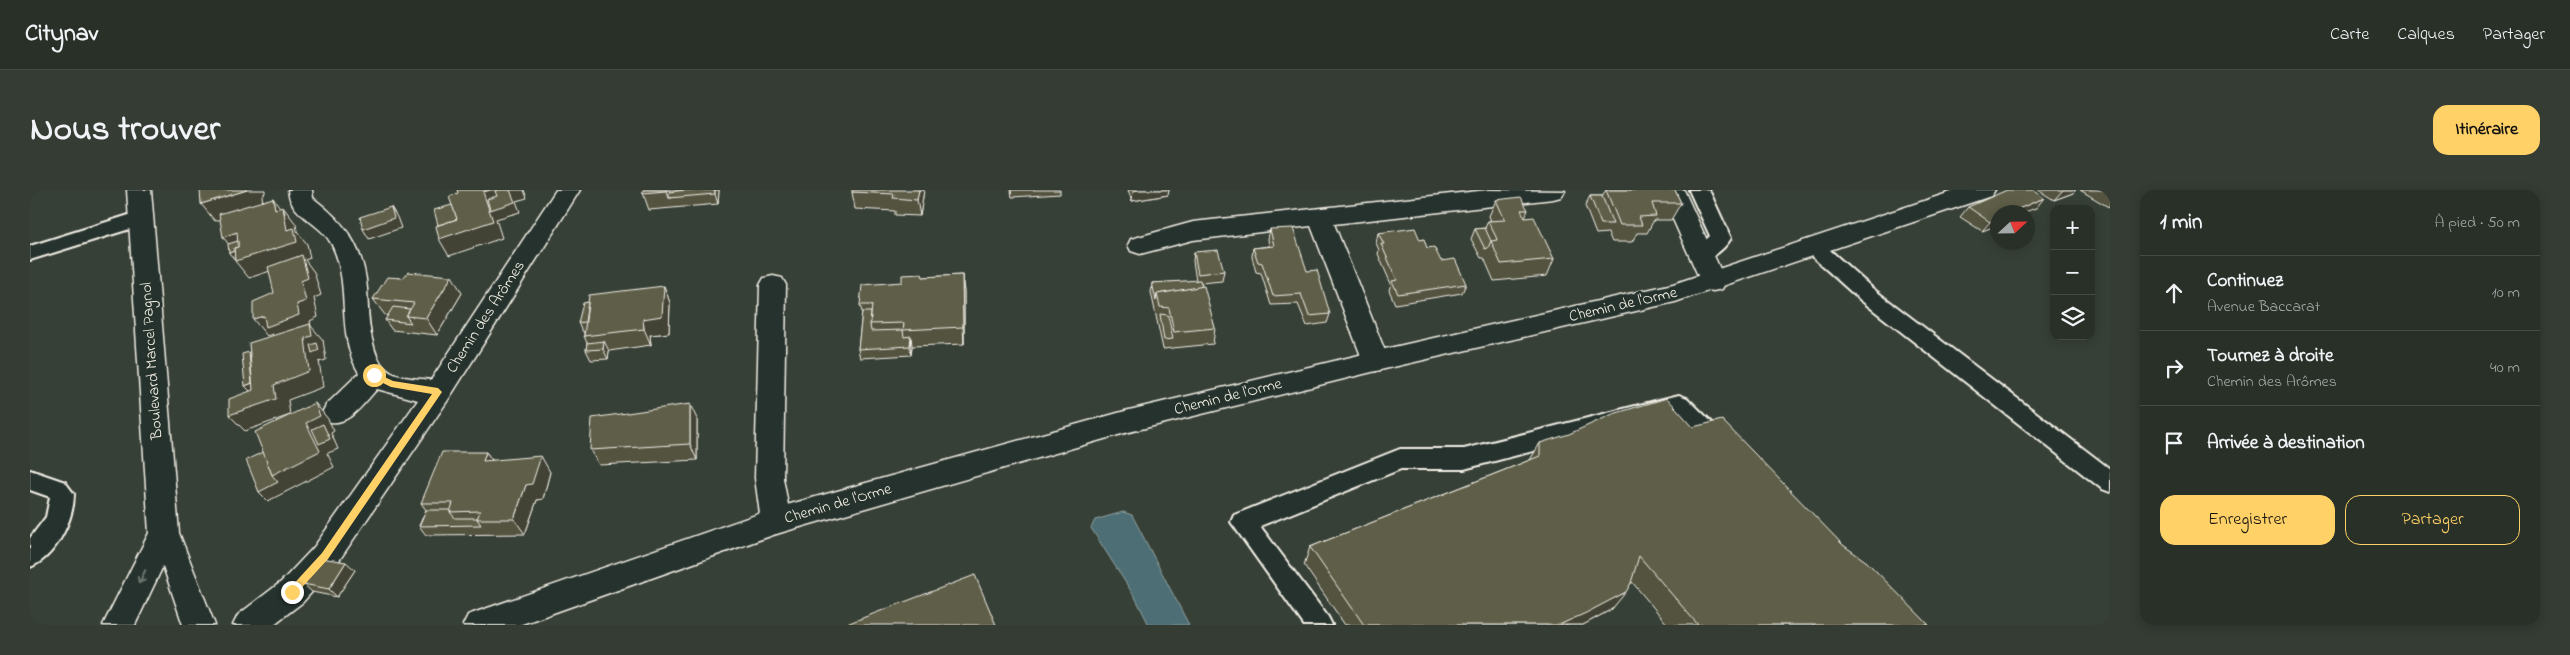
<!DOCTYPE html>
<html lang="fr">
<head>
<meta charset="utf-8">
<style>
	:root { --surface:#293028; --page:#353c34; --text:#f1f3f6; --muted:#a5a9a8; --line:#454b45; --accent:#ffd166 }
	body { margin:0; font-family:"Indie Flower",sans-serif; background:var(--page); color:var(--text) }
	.controls { position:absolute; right:15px; top:15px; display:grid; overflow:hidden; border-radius:10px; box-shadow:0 2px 12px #0003 }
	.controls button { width:45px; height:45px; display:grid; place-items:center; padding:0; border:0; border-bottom:1px solid var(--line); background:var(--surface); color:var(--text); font:25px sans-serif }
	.compass { position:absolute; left:1960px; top:15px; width:45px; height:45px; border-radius:50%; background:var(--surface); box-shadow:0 2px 12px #0003; rotate:68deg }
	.stop { position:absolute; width:15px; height:15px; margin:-11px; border:4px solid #ffd166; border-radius:50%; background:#fff }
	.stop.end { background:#ffd166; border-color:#fff; box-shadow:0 1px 5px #0008 }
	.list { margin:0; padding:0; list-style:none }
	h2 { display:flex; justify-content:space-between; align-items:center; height:65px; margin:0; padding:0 20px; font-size:21px }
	h2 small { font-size:16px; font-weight:400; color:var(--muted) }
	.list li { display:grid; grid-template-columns:32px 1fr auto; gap:15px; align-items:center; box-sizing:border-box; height:75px; padding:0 20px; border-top:1px solid var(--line) }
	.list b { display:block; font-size:19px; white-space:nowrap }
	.list p { margin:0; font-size:16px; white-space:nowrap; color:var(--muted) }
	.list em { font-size:16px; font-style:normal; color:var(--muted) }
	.actions { display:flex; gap:10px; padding:15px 20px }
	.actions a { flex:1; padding:11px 0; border:1px solid var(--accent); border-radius:15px; text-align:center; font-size:18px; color:var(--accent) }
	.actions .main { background:var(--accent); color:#111 }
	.icon { flex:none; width:28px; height:28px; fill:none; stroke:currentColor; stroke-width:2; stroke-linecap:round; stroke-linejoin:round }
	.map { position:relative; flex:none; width:2080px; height:435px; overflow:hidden; border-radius:15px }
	header { display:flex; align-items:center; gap:30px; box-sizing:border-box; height:70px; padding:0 25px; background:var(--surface); border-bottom:1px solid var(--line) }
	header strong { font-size:24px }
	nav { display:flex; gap:28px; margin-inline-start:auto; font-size:18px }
	.intro { display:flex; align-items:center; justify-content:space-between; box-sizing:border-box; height:120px; padding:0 30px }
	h1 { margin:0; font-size:35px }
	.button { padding:12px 22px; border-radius:15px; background:var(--accent); color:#111; font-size:18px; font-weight:700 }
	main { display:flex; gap:30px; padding:0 30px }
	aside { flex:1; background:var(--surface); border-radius:15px; box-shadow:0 2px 12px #0003 }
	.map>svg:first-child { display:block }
	.water { fill:#4d6e74; stroke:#90a2a2 }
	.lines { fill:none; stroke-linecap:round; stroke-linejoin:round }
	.lane-casing { stroke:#f4f1e8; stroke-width:4 }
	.street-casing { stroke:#f4f1e8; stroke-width:3 }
	.secondary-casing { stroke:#f4f1e8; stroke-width:3 }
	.lane { fill:#26332d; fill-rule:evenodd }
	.street { fill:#26332d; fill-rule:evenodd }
	.secondary { fill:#26332d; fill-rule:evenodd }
	.wall { fill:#525240; stroke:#f4f1e8 }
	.shaded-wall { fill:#424234; stroke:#f4f1e8 }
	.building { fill:#5f5f4a; stroke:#f4f1e8 }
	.oneway { stroke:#6e766e }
	.route { fill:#ffd166 }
	.labels { text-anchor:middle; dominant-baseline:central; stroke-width:5; stroke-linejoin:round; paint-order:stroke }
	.street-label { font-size:16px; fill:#f4f1e8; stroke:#26332d }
</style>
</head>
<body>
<header>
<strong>Citynav</strong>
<nav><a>Carte</a><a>Calques</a><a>Partager</a></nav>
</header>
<div class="intro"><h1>Nous trouver</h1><a class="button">Itinéraire</a></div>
<main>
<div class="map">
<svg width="2080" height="435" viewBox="0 0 2080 435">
	<rect width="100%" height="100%" fill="#374036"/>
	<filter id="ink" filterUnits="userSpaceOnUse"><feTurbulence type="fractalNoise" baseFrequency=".02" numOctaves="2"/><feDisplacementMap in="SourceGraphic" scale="10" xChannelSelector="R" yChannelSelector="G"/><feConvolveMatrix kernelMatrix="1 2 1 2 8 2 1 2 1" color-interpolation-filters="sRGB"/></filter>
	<g filter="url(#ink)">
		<path class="water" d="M1093,322l9,3 57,110h-40l-13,-26 -45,-71 4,-8z"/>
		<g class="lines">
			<g class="lane-casing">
				<g id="lane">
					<path d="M1659,0h20l22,48c-7,12 -24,26 -38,22l-3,-5 20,-19z"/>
					<path d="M112,21l7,2 3,5 -3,5 -119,37v-14z"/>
					<path d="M1784,50l7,2 51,46 238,181v23l-8,-3 -244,-191 -51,-46 -3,-5 3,-5z"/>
					<path d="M1649,205l8,3 43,42 4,7 -4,7 -8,2 -8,-2 -39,-40 -211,55h-63l-141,57 68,91 4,8h-28l-73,-103 3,-7 166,-66h64z"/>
					<path d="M0,280l35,12 9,12c0,26 -19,64 -44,73v-29l16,-21 4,-20 -20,-7z"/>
				</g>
			</g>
			<g class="street-casing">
				<g id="street">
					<path d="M258,0h24l1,8c32,24 51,50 54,91 1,17 1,34 5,50 2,9 5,21 12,28 10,12 33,11 47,13l125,-190h24l-132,210 -112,165 -33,37 -30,23h-40l5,-10 43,-33 33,-35 104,-147 -41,-11c-14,15 -29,39 -51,32l-4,-8 4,-8 33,-32c-24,-40 -7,-87 -27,-128 -11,-23 -42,-28 -44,-55z"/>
					<path d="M1458,0l77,1 -4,6 -8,2 -219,25 55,137 -4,7 -9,3 -9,-3 -4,-7 -52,-135 -118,14 -53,14 -9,-3 -3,-6 3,-6 62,-17z"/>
					<path d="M1630,0h24l42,92 -4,7 -9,2 -9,-2z"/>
					<path d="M743,86l9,2 4,7 -3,193 8,43 -5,9 -10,4 -10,-4 -5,-9 -6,-43 5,-193 4,-7z"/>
				</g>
			</g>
			<g class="secondary-casing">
				<g id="secondary">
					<path d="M97,0h24l28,343 36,92h-32l-20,-59 -28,59h-32l46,-92z"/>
					<path d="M1927,0h38l-4,6 -316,106 -299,69 -251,62 -349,101 -257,91h-56l5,-10 11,-4 297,-103 349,-97 251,-60 297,-67z"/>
				</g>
			</g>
			<use href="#lane" class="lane"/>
			<use href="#street" class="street"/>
			<use href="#secondary" class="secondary"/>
		</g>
		<g class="wall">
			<path d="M613,0h76l-1,14 -69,6 -6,-17z"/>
			<path d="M894,0l-4,26 -25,-1v-4l-40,-2 -3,-17z"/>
			<path d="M981,0h49v4l-48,3z"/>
			<path d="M1098,0h41l-1,5 -36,6z"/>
			<path d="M1576,0h69l6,13 -10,17h-17l-7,13h-10l-5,9h-20l-4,-9 -12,1 -11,-28 5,-10h12z"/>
			<path d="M2008,0h38l-3,3 -19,7z"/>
			<path d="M2050,0h30v18z"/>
			<path d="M1466,10l32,10 -3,7 29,42 -7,17 -53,5 -10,-23h-3l-10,-19 4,-10 10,-1 3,-7h3l-2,-5z"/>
			<path d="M1938,17l68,1 -38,4v13l-16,6 -22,-14z"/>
			<path d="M1240,39l37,42 23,43 -3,9 -20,3 -9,-22 -27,1 -10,-32 -5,-1 -4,-15 1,-9 16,-2 -1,-7z"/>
			<path d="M1348,43l42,7 7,8 39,36 -4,9 -67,11 -6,-14 2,-6 -13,-30 1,-4 -3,-7z"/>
			<path d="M1164,62l30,19 -2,10 -21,2 14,45 -2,16 -50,5 -12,-57 1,-9 44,-2 -3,-20z"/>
			<path d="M932,85l2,17v52l-52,2 -1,9 -51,3 -2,-9 4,-37 -2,-7 42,-23 21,-5z"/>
			<path d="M634,96l6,17 -1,30 -19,2 1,10 -42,6 -1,8 -17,1 -5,-10 1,-7 -3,-7v-4h-1l-5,-9z"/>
			<path d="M432,103l-25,42 -45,-5 -7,-10 3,-4 -3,-1 -12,-16z"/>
			<path d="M667,229v41l-98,5 -9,-15z"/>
			<path d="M1663,237l150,118 86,80h-261l-36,-43 -20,27 -29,16h-238l-41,-60 6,-18 220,-87 10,-17z"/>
			<path d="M456,262l6,8 58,12 -7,27 -6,1 -12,34 -99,1 -7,-9 7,-16 -5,-7z"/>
			<path d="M325,380l-18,27 -25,-5 -9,-8z"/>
		</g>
		<g class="shaded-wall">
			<path d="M217,0h18v3l-3,2 1,11 -48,15 -14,-17z"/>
			<path d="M460,0h34l3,8 -11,3 4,11 -24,7 6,19 -53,18 -10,-17 44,-47z"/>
			<path d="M636,0h3l3,8h-3z"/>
			<path d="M685,0h4l-1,14 -3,-10z"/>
			<path d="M889,0h5l-4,26 -3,-16z"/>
			<path d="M1110,0h29l-1,5 -36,6 1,-10z"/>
			<path d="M2033,0h13l-3,3 -19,7z"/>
			<path d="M243,8l12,16 -2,-7 13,17 1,7 10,13 3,14 -5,2 9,12 7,23 -7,3 4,19 -8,4 1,5 12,14 3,20 -7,2v-1l4,26 -35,13 2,15 -45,16 -16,-16 45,-30 6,-42 -8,-9 -5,2 -14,-17 44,-15 4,-23 2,-21 -54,18 -14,-17h1l-7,-8 5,-2 -11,-14 14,-5 50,-2 -12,-21z"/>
			<path d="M2014,8l-8,10 -11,4h-14z"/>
			<path d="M361,17l6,10 4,11 -32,11 -6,-10z"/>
			<path d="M1968,28v7l-16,6 8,-9z"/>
			<path d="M932,85l2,17v52l-1,-17z"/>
			<path d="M422,86l10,17 -25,42 -11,-17z"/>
			<path d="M634,96l6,17 -1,30 -19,2 1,10 -7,-16 -1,-10z"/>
			<path d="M881,146l1,10 -1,9 -1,-9z"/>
			<path d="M574,151l5,10 -1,8 -5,-10z"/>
			<path d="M228,191l-4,14 -9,-9z"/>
			<path d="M285,213l13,16 6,12 -3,2 7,16 -10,4h-1l7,14 -66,34 -9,-9 13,-17 34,-52z"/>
			<path d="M660,214l7,15v41l-7,-16z"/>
			<path d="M456,262l11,15 -14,-6z"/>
			<path d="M511,266l9,16 -7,27 -6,1 -12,34 -11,-15 12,-34z"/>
			<path d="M316,372l9,8 -18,27 -8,-8z"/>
			<path d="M1596,402l-14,17 -29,16h-24z"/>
		</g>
		<g class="building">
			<path d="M170,0h47l-46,14z"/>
			<path d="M427,0h33l-7,2 10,29 -54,18 -3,-13 21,-7 -8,-22 9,-4z"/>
			<path d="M468,0h12l5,12 -25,8 -3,-11 10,-3 -2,-5z"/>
			<path d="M613,0h23v1l-23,2z"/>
			<path d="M656,0h29v4l-46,4v-6z"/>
			<path d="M822,0h67l-2,10 -24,-2 1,-4 -42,-2z"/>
			<path d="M1576,0h69l6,13h-29l4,13 -17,1 3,8h-22z"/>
			<path d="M1977,0h26l11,8 -33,14h-13v6l-8,4 -22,-15z"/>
			<path d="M1560,6h12l11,28h-12z"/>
			<path d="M1491,7l7,13h-7l4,8 9,-1 20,42 -53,5 -10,-23 6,-1 -1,-3 -8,-16 17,-1 -9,-20z"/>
			<path d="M243,8l2,11 8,-2 4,23 7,-2 3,14 -62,19 -1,-13 4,-1 -1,-15 -14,5 -4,-23z"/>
			<path d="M422,15l5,14 -19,6 -4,-15z"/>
			<path d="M361,17l3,11 -31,11 -3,-12z"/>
			<path d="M1263,38l14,43 10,-1 13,44 -21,2 -8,-22 -28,2 -11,-33 -4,-1 -5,-14 21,-2 -4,-17z"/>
			<path d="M1385,38l5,12 4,-1 3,9 7,-1 7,14 14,-2 11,25 -68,10 -6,-13 5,-1 -16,-36h3l-6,-11z"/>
			<path d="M1455,38l6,13 -3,7 -3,1 -10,-20z"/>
			<path d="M208,51v6l-4,1v3l-5,2 -1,-9z"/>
			<path d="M1188,60l6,21 -26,3 -4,-22z"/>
			<path d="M272,65l6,23 -7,3 5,20 -9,3 2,11 -33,12 -2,-11 -11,3v-17l21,-9 -6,-26z"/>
			<path d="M378,82l44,4 -26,42 -20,-2 8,-13 -41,-4 14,-22 16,1z"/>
			<path d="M892,84l1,3 39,-2 1,52 -60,3 1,-7 -34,1 2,-19h-12l2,-20 40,-3v-7z"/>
			<path d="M1170,90l2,7 -45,7 -1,7 -4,-18z"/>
			<path d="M634,96l-2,30 -19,3 1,10 -60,7 5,-41z"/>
			<path d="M1174,96l11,42 -41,4 -5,-24 -9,-1 -3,-13z"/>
			<path d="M558,112l-3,20 -7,1 5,-20z"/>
			<path d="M363,117l17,2 -4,7 5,7 -26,-3z"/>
			<path d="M832,122h9l-1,12 1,7 32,-1 1,7 7,-1 -1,10 -52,3z"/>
			<path d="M1130,124l8,1 5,24 -9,1z"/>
			<path d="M280,134l2,12 -7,2 4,33 -35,14 2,14 -47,16v-16l24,-9 -4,-47z"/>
			<path d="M574,151l-1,8 -17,1 1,-7z"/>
			<path d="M287,153l2,7 -7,3 -2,-8z"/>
			<path d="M219,162l3,31 -7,3 -3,-32z"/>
			<path d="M1637,208l26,29 29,-7 121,125 24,17 62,63h-231l-59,-69 -8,27 -5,9 -40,21 -27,12h-195l-54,-78 230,-91v-13l29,-9 44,-20z"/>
			<path d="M285,213l5,13 -14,7 14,28 -48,24 -17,-43z"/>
			<path d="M660,214v40l-100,6 2,-32z"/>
			<path d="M293,234l7,15 -11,5 -7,-15z"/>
			<path d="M233,262l9,23 6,7 -19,10 -13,-32z"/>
			<path d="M412,262h44l-3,9 58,-5 -9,28 -6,1 -12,34h-37l3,-8 -30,1 3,-9h-32z"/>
			<path d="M396,320h24v2l5,6h22v1l4,6 -62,1z"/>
			<path d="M291,368l25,4 -17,27 -26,-5z"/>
			<path d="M945,385l21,50h-152z"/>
		</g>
		<defs><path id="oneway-shaft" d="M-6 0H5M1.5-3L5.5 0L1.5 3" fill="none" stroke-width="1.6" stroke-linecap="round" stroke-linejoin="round" transform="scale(1.25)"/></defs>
		<use class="oneway" href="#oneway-shaft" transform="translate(112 387) rotate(116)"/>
	</g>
	<path class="route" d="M344,182l19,9 45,7 4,4 -114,167 -33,36h-6v-6l33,-36 110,-159 -41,-7 -20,-10v-4z"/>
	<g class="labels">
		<g class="street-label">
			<text transform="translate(1593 115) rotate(-13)">Chemin de l'Orme</text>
			<text transform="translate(456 127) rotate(-57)">Chemin des Arômes</text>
			<text transform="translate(122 171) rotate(-94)">Boulevard Marcel Pagnol</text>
			<text transform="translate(1198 207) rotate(-14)">Chemin de l'Orme</text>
			<text transform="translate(808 314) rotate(-16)">Chemin de l'Orme</text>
		</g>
	</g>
</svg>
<div class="controls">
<button>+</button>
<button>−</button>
<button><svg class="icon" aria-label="layers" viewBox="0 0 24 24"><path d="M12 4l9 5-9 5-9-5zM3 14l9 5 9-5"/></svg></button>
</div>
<svg class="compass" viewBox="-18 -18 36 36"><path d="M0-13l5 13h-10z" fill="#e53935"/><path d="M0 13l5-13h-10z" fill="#a5a9a8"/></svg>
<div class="stop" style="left:344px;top:185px"></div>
<div class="stop end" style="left:262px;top:402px"></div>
</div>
<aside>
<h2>1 min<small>À pied · 50 m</small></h2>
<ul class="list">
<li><svg class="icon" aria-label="ahead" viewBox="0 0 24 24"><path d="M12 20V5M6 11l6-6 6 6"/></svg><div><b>Continuez</b><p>Avenue Baccarat</p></div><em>10 m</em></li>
<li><svg class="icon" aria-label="right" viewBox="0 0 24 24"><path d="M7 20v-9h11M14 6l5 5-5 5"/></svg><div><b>Tournez à droite</b><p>Chemin des Arômes</p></div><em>40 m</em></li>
<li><svg class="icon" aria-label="arrive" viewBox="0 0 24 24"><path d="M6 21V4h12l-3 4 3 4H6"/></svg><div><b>Arrivée à destination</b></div></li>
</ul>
<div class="actions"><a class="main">Enregistrer</a><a>Partager</a></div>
</aside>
</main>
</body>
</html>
